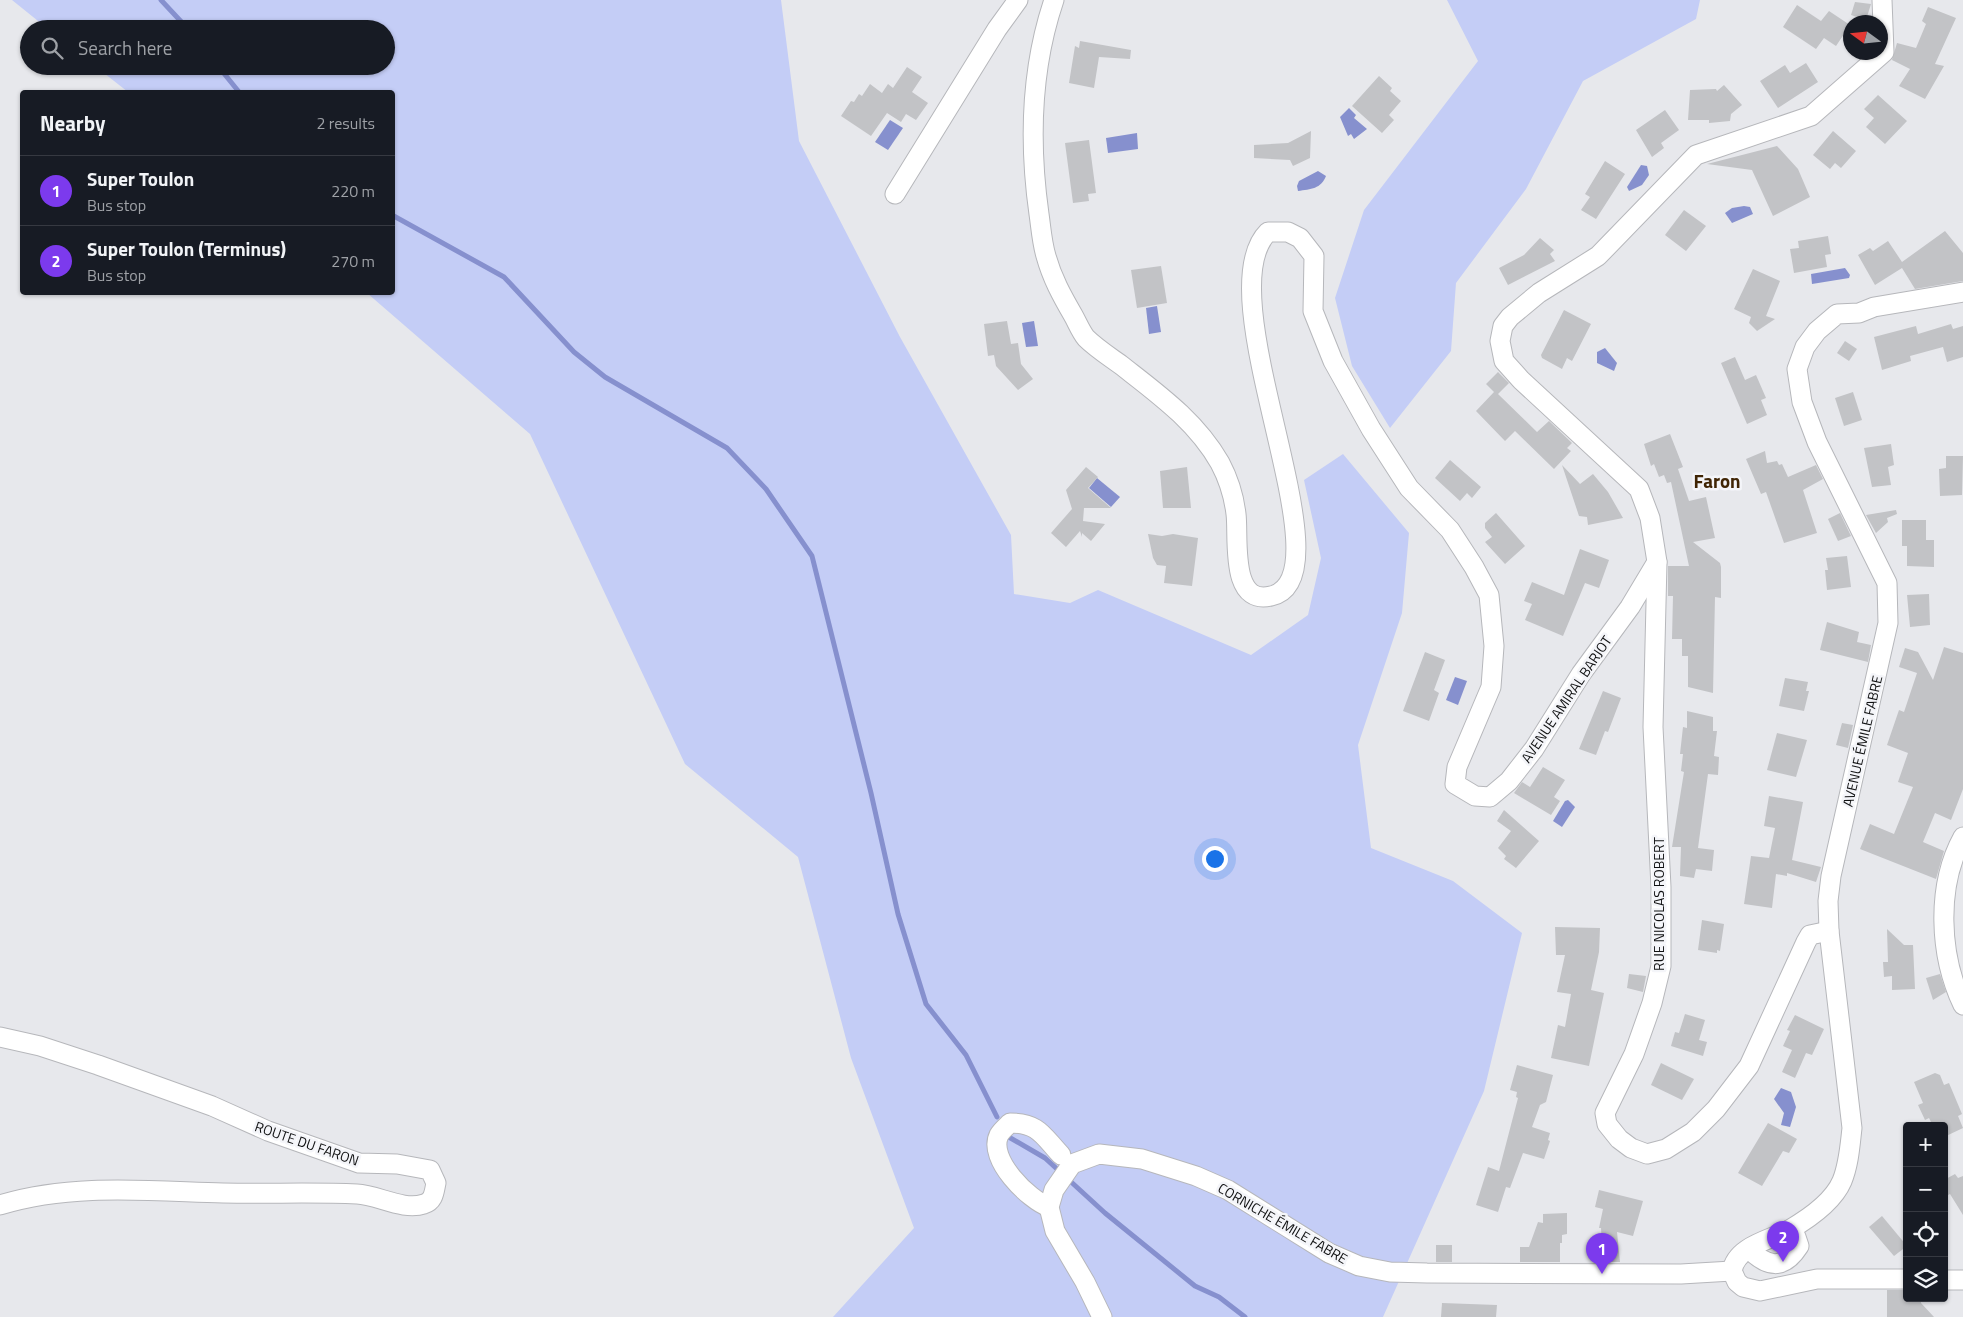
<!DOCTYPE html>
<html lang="en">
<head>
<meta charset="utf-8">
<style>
	:root { --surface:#171b24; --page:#242831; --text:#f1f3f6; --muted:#9ea1a6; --line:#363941; --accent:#7c3aed }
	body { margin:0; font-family:"Titillium Web",sans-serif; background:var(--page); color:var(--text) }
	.controls { position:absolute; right:15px; bottom:15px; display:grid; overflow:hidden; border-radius:5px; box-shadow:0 1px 4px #0004 }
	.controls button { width:45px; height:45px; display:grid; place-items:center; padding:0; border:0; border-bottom:1px solid var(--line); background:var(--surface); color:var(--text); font:25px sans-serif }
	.compass { position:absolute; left:1843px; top:15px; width:45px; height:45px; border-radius:50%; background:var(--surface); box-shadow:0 1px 4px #0004; rotate:285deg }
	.you { position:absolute; left:1214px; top:858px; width:18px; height:18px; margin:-12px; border:4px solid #fff; border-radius:50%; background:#1a73e8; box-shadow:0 0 0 8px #1a73e833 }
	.badge { display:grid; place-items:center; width:32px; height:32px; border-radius:50%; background:var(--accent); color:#fff; font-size:16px; font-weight:700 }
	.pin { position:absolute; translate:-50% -41px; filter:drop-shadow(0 1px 2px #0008) }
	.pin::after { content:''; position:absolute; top:26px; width:18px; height:15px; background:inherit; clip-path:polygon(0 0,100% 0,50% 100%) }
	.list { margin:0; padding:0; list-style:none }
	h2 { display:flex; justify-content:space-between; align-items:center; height:65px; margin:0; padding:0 20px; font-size:21px }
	h2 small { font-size:16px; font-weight:400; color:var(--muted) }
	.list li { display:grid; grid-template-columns:32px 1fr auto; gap:15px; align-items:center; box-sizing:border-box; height:70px; padding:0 20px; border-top:1px solid var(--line) }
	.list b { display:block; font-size:19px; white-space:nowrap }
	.list p { margin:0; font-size:16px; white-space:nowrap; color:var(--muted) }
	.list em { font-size:16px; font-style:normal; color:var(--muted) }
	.icon { flex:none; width:28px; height:28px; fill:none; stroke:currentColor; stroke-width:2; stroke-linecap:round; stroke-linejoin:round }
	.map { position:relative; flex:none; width:1963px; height:1317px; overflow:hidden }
	.search { position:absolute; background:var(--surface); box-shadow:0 1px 4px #0004; left:20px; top:20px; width:375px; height:55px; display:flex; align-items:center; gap:12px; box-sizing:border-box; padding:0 18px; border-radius:28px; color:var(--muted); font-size:19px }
	.panel { position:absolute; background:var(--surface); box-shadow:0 1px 4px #0004; left:20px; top:90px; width:375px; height:205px; border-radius:5px }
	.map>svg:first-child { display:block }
	.green { fill:#c4cdf6 }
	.water { fill:#8690ce }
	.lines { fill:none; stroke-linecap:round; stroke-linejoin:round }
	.stream { stroke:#8690ce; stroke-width:5 }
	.building { fill:#c2c3c6 }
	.minor-casing { stroke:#b6b7bb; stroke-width:21 }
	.minor { stroke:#fff; stroke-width:19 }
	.labels { text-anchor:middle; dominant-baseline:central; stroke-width:5; stroke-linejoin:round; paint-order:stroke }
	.street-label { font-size:14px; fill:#101112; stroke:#f4f5f9 }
	.district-label { font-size:19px; font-weight:bold; fill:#402505; stroke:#f4f5f9 }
</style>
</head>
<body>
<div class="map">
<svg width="1963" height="1317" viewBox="0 0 1963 1317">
	<rect width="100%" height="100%" fill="#e7e8ec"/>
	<g class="green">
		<path d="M12,0h769l18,141 101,196 111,198 3,59 56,9 28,-13 153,65 57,-40 13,-57 -17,-78 39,-26 66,79 -7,80 -44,132 13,103 82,33 69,52 -38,158 -101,226h-550l81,-89 -63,-170 -53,-201 -113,-93 -155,-330 -163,-141 25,-1v-200h-264l-33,-26h291v-37h-338z"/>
		<path d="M1447,0h253l-4,19 -113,62 -57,108 -70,94 -5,68 -61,77 -38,-62 -17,-68 29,-88 114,-149z"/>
	</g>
	<g class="water">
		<path d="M1349,108l7,7 -2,3 13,11 -13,10 -3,-5 -3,2 -8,-19z"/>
		<path d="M890,120l13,8 -15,22 -13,-8z"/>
		<path d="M1137,133l1,16 -30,4 -2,-15z"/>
		<path d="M1641,165l6,1 2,9 -7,10 -13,6 -2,-4z"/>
		<path d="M1318,171l8,5c-5,13 -15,13 -28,15l-1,-5 2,-5z"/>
		<path d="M1744,206l6,1 3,7 -21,9 -7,-10 7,-5z"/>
		<path d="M1845,268l5,7 -1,3 -37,6 -1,-10z"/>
		<path d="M1157,306l4,26 -12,2 -3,-26z"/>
		<path d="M1034,321l4,25 -12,1 -4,-24z"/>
		<path d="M1605,348l12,15 -3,8 -17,-8v-11z"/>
		<path d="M1097,478l23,19 -9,10 -22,-19z"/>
		<path d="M1455,677l12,4 -9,24 -12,-5z"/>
		<path d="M1568,800l7,7 -13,20 -9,-6 12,-20z"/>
		<path d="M1781,1088l10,4 5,15 -6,20 -9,-2 3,-12 -10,-14z"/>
	</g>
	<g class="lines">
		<g class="stream">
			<path d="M161,0l27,29"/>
			<path d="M218,66l21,26"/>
			<path d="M392,215l112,62 70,75 31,25 122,71 39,41 46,67 59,237 27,121 28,90 40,51 31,62"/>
			<path d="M1007,1136l38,22 60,55 90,73 24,11 26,20"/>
		</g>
	</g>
	<g class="building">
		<path d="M1855,2l16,2 -5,16 -15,-5z"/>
		<path d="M1797,5l24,16 8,-10 21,14 -14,21 -12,-8 -8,11 -33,-22z"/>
		<path d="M1928,7l28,11 -21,46 9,2 -19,33 -26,-13 11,-17 -18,-9 5,-17 19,5 10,-24 -4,-3z"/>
		<path d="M1080,41l51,9 -1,9 -31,-2 -5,31 -25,-5 6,-37 4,2z"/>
		<path d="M1806,63l12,19 -40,26 -18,-27 25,-16 5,8z"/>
		<path d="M907,67l15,10 -10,15 16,11 -12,17 -10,-6 -5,8 -14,-9 -16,23 -30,-20 10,-15 3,1 5,-8 3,2 8,-12 12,9 6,-9 5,4z"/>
		<path d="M1379,76l13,12 -2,3 11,10 -12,14 5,5 -12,13 -30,-27z"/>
		<path d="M1724,85l18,20 -11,9 -1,7 -21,2v-3h-21l2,-30 26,-1 1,2z"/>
		<path d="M1878,95l29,26 -22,23 -19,-17 8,-9 -10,-9z"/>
		<path d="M1665,110l14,20 -18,13 3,5 -12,9 -16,-27z"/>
		<path d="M1311,131l-1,27 -17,8 -3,-6 -36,-2v-13l34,-2z"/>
		<path d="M1833,131l23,20 -15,17 -6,-5 -5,6 -17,-14z"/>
		<path d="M1089,140l7,53 -8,1 1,7 -16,2 -8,-60z"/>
		<path d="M1777,146l21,23 12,28 -37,19 -21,-46 -45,-6z"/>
		<path d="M1605,161l20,13 -29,45 -15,-9 9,-13 -5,-3z"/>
		<path d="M1684,210l22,16 -20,25 -21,-16z"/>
		<path d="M1945,231l18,22v28l-48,8 -13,-21 -27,17 -17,-30 12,-7 3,3 15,-10 14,21z"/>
		<path d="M1828,236l3,18 -6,1 2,12 -33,6 -4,-24 9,-1 -1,-7z"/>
		<path d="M1540,238l14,12 -4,4 5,7 -47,24 -9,-17 25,-13z"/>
		<path d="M1161,266l6,37 -30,5 -6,-38z"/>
		<path d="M1753,269l27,12 -14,35 9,3 -18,12 -8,-8 2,-6 -17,-8z"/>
		<path d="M1564,310l27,14 -19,37 -5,-3 -5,11 -20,-11 -1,-3z"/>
		<path d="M1007,321l4,23 7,-1 3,21 12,15 -15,11 -22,-24 -2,-11 -6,1 -4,-32z"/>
		<path d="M1951,324l2,5 10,-3v31l-16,5 -4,-15 -33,9 1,5 -29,9 -8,-33 42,-11 2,8z"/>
		<path d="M1845,341l12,8 -8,12 -12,-8z"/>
		<path d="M1735,357l10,23 11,-5 10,23 -5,2 6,15 -20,9 -26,-61z"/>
		<path d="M1498,372l11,11 -11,11 39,38 12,-11 23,22 -5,5 4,3 -17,18 -39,-38 -10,10 -29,-30 18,-19 -8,-8z"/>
		<path d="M1853,392l9,28 -18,6 -9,-28z"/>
		<path d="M1670,434l13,33 -5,2 11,32 17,-4 9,41 -22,4 27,21 1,4v31l-6,-1 -2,96 -25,-6v-31h-6v-17h-10l1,-43h-5v-30h21l-18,-84 -4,1 -3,-8 -5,2 -5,-13 -3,2 -7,-22z"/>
		<path d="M1891,444l3,21 -6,2 3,18 -19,2 -8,-39z"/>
		<path d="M1765,451l2,12 10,-2 2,4 3,-1 6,13 28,-12 7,14 -20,11 14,43 -33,10 -18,-51 -5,2 -15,-35z"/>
		<path d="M1946,456h17l-1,39 -22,1 -1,-27 7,-1z"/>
		<path d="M1450,460l31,27 -9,11 -5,-5 -7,8 -25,-23z"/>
		<path d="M1562,465l18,19 13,-10 15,18 15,26 -35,7 -1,-8 -8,-1z"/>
		<path d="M1086,467l12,10 -10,11 23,20h-27l-1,13 22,3 -14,17 -9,-8v4l-2,-6 -14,16 -15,-14 21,-24 -6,-19z"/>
		<path d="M1187,467l4,41h-28l-3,-37z"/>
		<path d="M1896,510l1,4 -10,4 1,4 -12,11 -10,-18z"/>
		<path d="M1496,513l29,33 -20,18 -20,-22 7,-5 -7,-9v-5z"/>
		<path d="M1840,513l11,23 -13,5 -10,-22z"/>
		<path d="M1902,520h24v20h8v27l-27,-1v-20h-5z"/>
		<path d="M1148,534l14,2 11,-2 25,4 -6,48 -28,-3 2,-17 -9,-1 -4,-7z"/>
		<path d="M1580,549l29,11 -10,28 -14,-5 -22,53 -38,-16 7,-16 -8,-3 8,-19 32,13z"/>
		<path d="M1847,556l4,31 -24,3 -2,-20h3l-2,-12z"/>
		<path d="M1929,594l1,31 -20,2 -3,-32z"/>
		<path d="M1827,622l32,10 -2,10 14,3 -3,17 -48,-12z"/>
		<path d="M1944,647l19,6v136l-12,31 -16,-7 -12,29 21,9 -8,28 -76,-30 10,-25 24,10 19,-47 -15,-5 10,-29 -21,-8 12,-35 5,2 13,-39 -18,-6 6,-19 13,4 15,28z"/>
		<path d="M1425,652l20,8 -11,30 5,3 -10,28 -26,-10z"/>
		<path d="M1785,678l23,4 -2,9h3l-5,20 -25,-5z"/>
		<path d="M1603,691l18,7 -13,34 -3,-1 -9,24 -17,-6z"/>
		<path d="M1687,711l26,6v14h4l-3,25 5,1 -1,18 -10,-1 -10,74 16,2 -2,21 -16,-2 -2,9 -14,-2 1,-29h-9l12,-75 -3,-1 2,-17h-3l3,-27 4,1z"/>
		<path d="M1842,723l11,2 -5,23 -12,-3z"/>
		<path d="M1777,733l30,7 -11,37 -29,-7z"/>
		<path d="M1543,767l22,13 -11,17 6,4 -9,14 -37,-22 8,-11 8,5z"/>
		<path d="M1769,796l34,6 -11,58 29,7 -5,15 -29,-9v3l-11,-2 -4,34 -28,-4 7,-48 18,2 6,-30 -11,-2z"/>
		<path d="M1504,810l35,31 -23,27 -12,-9 2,-3 -8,-8 13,-17 -14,-10z"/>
		<path d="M1702,920l22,4 -4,27 -3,-1v3l-19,-3z"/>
		<path d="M1555,927l45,1 -1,24 -8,38 13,3 -15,73 -38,-8 7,-33 7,2 6,-33 -14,-2 8,-37h-9z"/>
		<path d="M1887,929l17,16h9l2,44 -23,1v-14l-8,1 -1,-15h5z"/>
		<path d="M1629,974l17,2 -3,16 -16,-4z"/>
		<path d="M1940,974l6,18 -13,8 -7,-22z"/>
		<path d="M1685,1014l20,6 -6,20 8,2 -4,14 -32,-10 4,-14 4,1z"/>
		<path d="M1795,1015l29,14 -12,26 -6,-2 -11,25 -13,-6 10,-22 -9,-4 7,-15 -3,-1z"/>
		<path d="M1661,1063l33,16 -12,21 -31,-15z"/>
		<path d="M1517,1065l36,10 -7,27 -6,3 -8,22 18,6 -2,7 2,1 -6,18 -21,-6 -13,35 -4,-1 -8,25 -22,-7 12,-38 11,4 19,-73 -2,-1 1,-5 -7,-2z"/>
		<path d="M1935,1073l5,2 4,10 5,-2 13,31 -4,2 5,12 -19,9v-11h-11l-4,-8 -4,2 -7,-15 5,-2 -9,-21z"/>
		<path d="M1768,1123l29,16 -8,14 -6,-2 -21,35 -24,-13z"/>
		<path d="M1955,1174l3,4 5,-2v39l-13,-21 -6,3v-17z"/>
		<path d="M1599,1190l44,11 -10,35 -16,-4 3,30h-17l-2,-34h-2l4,-19 -8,-2z"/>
		<path d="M1567,1213v21l-5,1v8h-2v19h-40v-15h9l9,-25 5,1v-9z"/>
		<path d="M1882,1216l25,30 -13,10 -25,-29z"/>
		<rect x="1436" y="1245" width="16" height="17"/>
		<path d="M1887,1290h20v8h14v5l13,14h-47z"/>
		<path d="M1442,1303l55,2 -1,12h-55z"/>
	</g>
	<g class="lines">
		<g class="minor-casing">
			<g id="minor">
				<path d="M1054,0c-23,68 -25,143 -15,214 2,14 3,29 7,42 6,22 16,40 27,59 4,7 8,17 13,23 10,10 24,19 35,27 37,29 75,56 99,98 8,15 14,34 16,51 3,22 -7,92 35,82 81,-18 -67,-301 -3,-364h20l12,6 14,18 -1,55 20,50 38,68 38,59 41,42 24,37 15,28 5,51 -3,41 -34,80 -2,17 20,12 15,1 19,-16 25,-32 47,-75 49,-67 27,-45"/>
				<path d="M895,194l102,-165 21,-29"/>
				<path d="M1963,837c-27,49 -24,118 0,168"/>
				<path d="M1829,931l-19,4 -4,7 -57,124 -33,43 -23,23 -27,17 -19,5 -16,-6 -12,-9 -12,-15 -2,-11 29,-59 18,-51 9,-37v-79l-8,-160 4,-165 -7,-44 -11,-29 -118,-109 -17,-19 -4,-20 3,-15 7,-9 29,-24 59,-37 98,-101 115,-39 73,-64 -2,-52"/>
				<path d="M0,1037l40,9 58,19 114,41 56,25 91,32 38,1 33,6 6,13c-2,9 -2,18 -12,21 -21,7 -46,-9 -67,-10 -45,-2 -89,0 -134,-1 -74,-2 -151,-10 -223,12"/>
				<path d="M1049,1207c-20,-7 -62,-48 -50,-72 2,-4 8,-9 11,-12 29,0 33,13 51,32"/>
				<path d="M1749,1249c18,18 34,22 50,-3l-3,-9 -7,-7"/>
				<path d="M1732,1271c4,-25 38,-31 57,-41 19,-11 44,-28 53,-49 7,-17 8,-36 10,-53l-23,-197 -1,-30 3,-25 57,-253 -1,-40 -70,-141 -15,-40 -5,-33 8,-22 12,-16 20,-17 22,-1 15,-6 89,-15"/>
				<path d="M1732,1271l5,11 6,5 17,4 57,-12h90"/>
				<path d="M1944,1280h19"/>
				<path d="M1102,1317l-17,-35 -30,-51 -6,-24 5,-17 18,-26 27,-10 43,5 54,17 32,14 101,63 30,13 31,6 37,1 254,1 51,-3"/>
			</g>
		</g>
		<use href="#minor" class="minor"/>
	</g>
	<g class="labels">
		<g class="street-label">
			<text transform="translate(1566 699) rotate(-56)">AVENUE AMIRAL BARJOT</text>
			<text transform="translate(1862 741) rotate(-77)">AVENUE ÉMILE FABRE</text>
			<text transform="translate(1658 904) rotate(-90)">RUE NICOLAS ROBERT</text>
			<text transform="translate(307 1143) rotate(19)">ROUTE DU FARON</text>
			<text transform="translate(1283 1223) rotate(30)">CORNICHE ÉMILE FABRE</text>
		</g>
		<g class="district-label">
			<text x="1717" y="480">Faron</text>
		</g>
	</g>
</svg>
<div class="controls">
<button>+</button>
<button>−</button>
<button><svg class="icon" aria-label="locate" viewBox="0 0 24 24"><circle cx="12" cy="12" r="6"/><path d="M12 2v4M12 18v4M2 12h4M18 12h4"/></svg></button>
<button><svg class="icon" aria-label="layers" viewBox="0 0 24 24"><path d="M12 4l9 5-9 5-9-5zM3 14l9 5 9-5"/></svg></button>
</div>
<svg class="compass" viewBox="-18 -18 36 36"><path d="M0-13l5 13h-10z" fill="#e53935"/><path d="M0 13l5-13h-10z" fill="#9ea1a6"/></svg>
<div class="you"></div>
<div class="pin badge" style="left:1602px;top:1274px">1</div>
<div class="pin badge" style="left:1783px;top:1262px">2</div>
<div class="search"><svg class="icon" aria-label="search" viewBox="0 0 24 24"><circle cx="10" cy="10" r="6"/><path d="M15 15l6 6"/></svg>Search here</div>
<section class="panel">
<h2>Nearby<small>2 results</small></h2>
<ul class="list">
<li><span class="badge">1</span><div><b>Super Toulon</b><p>Bus stop</p></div><em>220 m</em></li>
<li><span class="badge">2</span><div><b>Super Toulon (Terminus)</b><p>Bus stop</p></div><em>270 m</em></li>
</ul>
</section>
</div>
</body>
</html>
